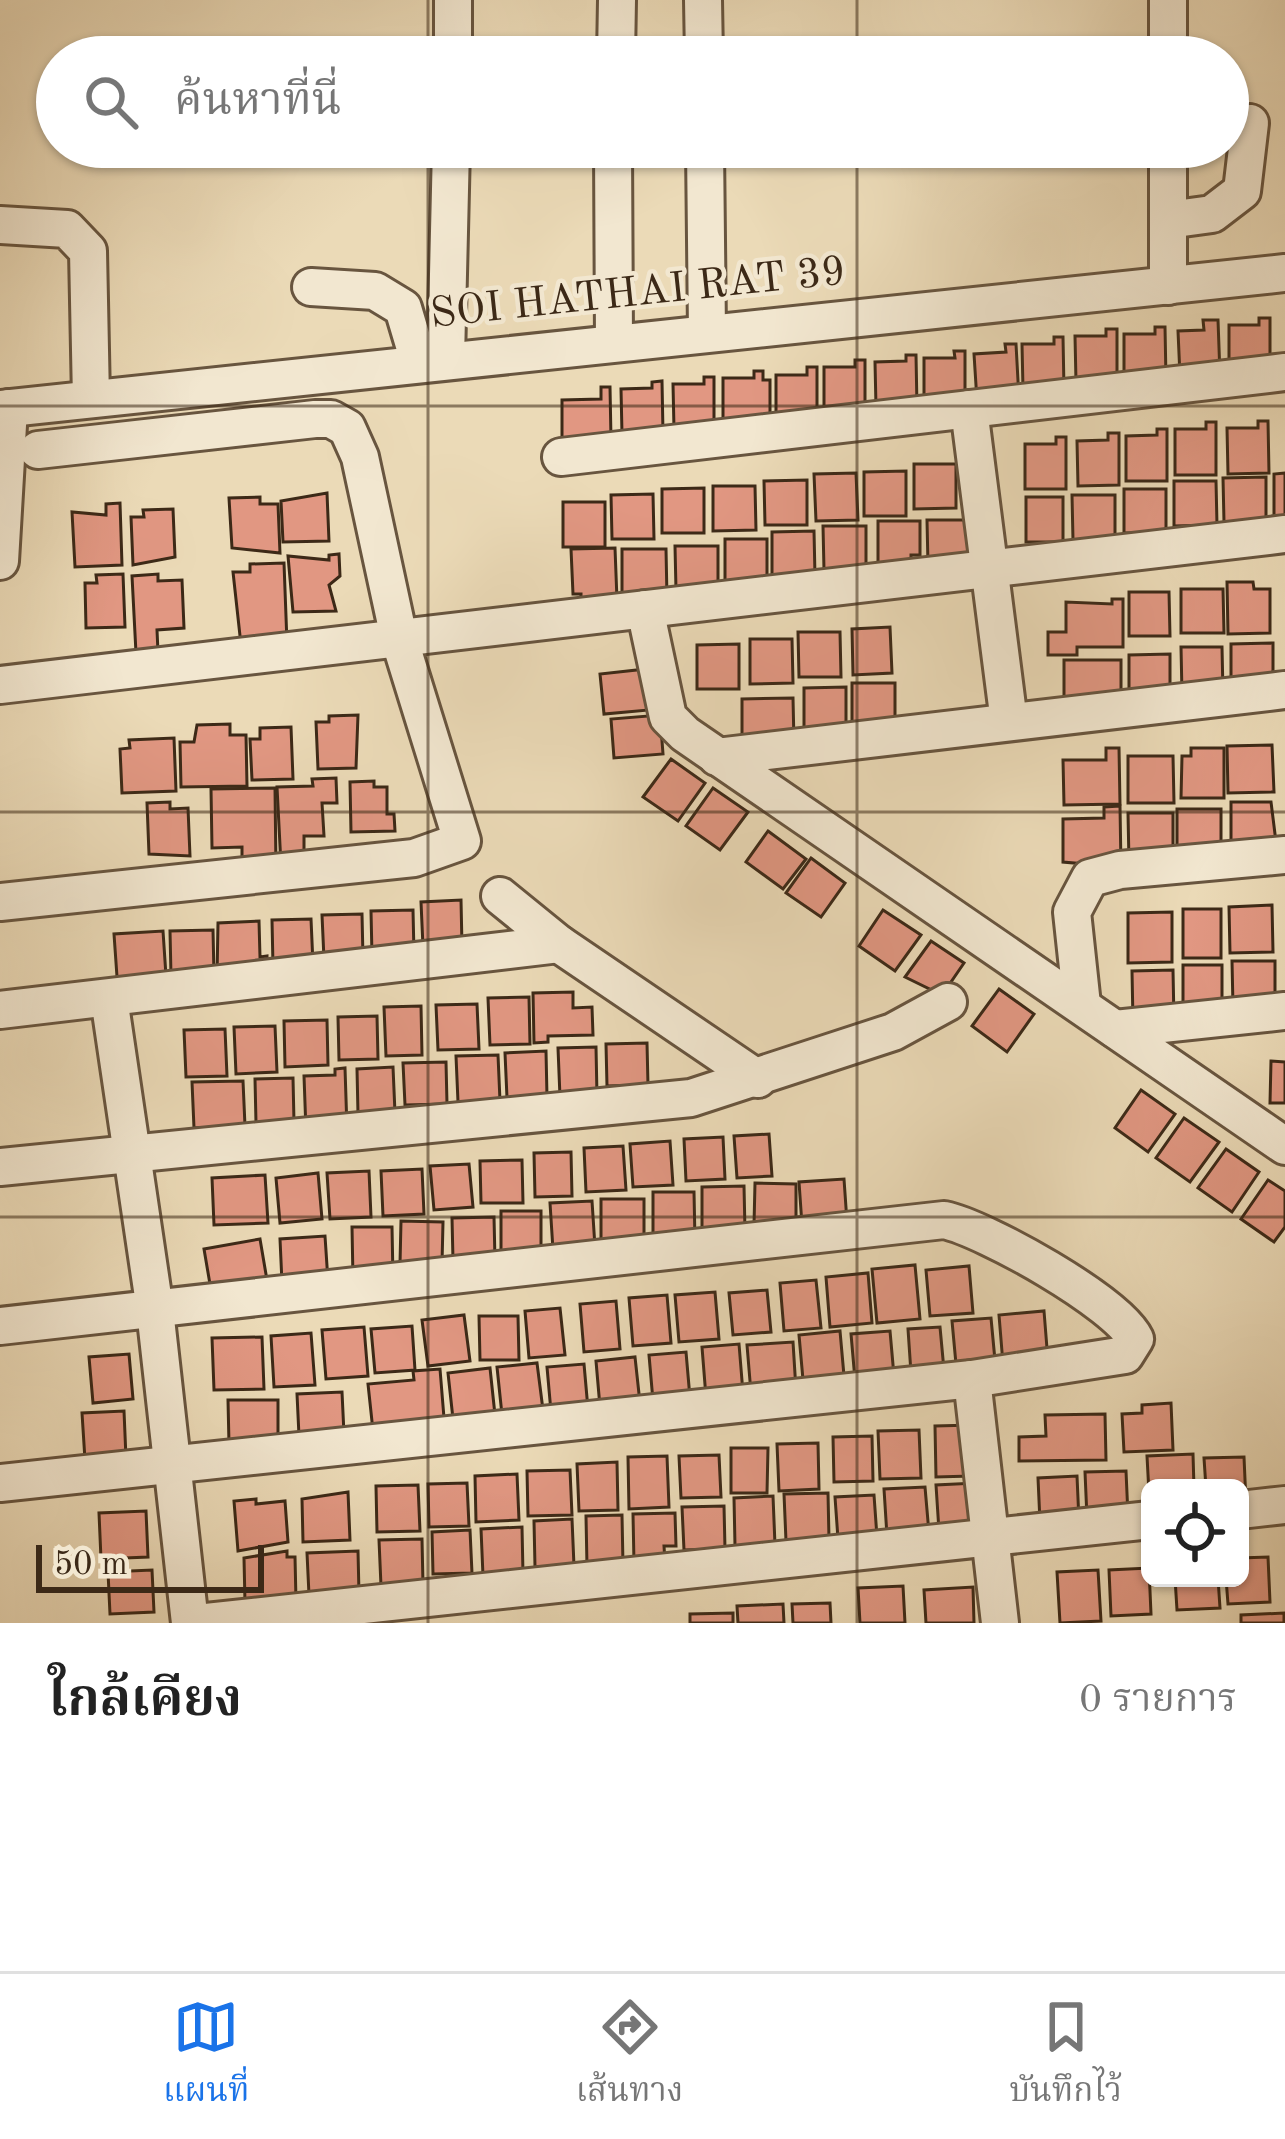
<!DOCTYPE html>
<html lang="th">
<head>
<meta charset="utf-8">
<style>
	:root { --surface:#fff; --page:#f2f2f2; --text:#222; --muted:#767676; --line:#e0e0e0; --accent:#1a73e8 }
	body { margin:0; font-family:"Old Standard TT","Noto Serif Thai",serif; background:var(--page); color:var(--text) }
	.controls { position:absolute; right:36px; bottom:36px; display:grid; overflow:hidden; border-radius:18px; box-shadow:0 3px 9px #0004 }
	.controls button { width:108px; height:108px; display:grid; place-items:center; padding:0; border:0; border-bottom:3px solid var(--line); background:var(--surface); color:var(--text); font:60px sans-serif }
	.scale { position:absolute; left:36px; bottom:30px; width:228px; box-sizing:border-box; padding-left:12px; border:6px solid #3c2917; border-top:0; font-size:33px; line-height:42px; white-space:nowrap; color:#3c2917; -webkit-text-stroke:9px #f2e7d0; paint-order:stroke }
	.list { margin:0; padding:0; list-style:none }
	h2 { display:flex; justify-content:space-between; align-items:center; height:156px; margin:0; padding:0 48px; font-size:51px }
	h2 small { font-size:39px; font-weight:400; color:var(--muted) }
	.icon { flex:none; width:66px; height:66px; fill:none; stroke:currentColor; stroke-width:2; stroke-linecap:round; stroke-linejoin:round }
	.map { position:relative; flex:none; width:1285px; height:1623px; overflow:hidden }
	.search { position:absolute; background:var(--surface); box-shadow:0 3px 9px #0004; left:36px; right:36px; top:36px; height:132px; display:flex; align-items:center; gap:30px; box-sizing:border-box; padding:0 42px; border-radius:66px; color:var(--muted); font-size:45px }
	.sheet { height:348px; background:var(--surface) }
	nav { display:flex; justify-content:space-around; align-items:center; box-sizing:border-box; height:168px; border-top:3px solid var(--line); background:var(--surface); font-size:33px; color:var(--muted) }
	nav a { display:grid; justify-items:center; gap:6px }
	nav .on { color:var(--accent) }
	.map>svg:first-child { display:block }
	.building { fill:#e19782; stroke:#3c2917; stroke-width:3 }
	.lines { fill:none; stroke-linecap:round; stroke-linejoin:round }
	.minor-casing { stroke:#68553f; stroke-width:42 }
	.minor { stroke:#f2e7d0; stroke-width:36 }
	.grid { fill:none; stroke:#3c2917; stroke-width:3; stroke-opacity:0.55 }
	.labels { text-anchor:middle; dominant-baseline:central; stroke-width:9; stroke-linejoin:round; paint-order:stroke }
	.street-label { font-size:42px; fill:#3c2917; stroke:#f2e7d0 }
</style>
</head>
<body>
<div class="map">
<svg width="1285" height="1623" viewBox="0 0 1285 1623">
	<rect width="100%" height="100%" fill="#ebdab7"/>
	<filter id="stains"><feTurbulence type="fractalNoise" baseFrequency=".00167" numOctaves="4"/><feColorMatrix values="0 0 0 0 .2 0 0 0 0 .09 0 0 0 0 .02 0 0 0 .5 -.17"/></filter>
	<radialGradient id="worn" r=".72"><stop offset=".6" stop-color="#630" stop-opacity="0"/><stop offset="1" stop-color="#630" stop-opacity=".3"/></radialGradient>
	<g class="building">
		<path d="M1259,318h11v51l-41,1v-45h30z"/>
		<path d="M1203,320h15l2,55 -40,1 -2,-45 26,-1z"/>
		<path d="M1155,327h10l1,52 -42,1v-46h31z"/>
		<path d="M1106,329h11v52l-41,1 -1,-46h31z"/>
		<path d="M1054,337h9l1,52h-41l-1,-45h32z"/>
		<path d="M1005,344h11l3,55 -42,2 -3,-47 32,-2z"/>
		<path d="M954,351h11v52l-41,1v-46h31z"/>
		<path d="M906,355h10l1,52h-41l-1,-45 31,-1z"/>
		<path d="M855,360h10v52l-41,1v-46h31z"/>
		<path d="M807,367h10v53h-41v-45h31z"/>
		<path d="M754,371h9v9h7v43h-47v-45h31z"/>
		<path d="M704,377h10v52h-40l-1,-45h31z"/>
		<path d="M662,381l1,52 -41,1 -1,-45 31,-1v-6z"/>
		<path d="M601,387h9l1,52 -49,1v-40l39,-1z"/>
		<path d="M1258,421h10l1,52 -41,1 -1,-46h31z"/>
		<path d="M1206,422h10v53h-41v-46h31z"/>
		<path d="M1157,429h10v52h-41v-45l31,-1z"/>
		<path d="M1108,433h11v52l-41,1 -1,-45 31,-1z"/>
		<path d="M1056,437h10v52h-41v-45h31z"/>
		<path d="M914,464h42v44l-42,1z"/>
		<path d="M906,471v45h-42v-44z"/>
		<path d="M856,473l2,47 -42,1 -2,-47z"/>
		<path d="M1285,473v45h-11v-44z"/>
		<path d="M1266,477v45h-42l-1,-44z"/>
		<path d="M807,480v45h-42l-1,-44z"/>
		<path d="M1174,481h42l1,44 -43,1z"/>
		<path d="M713,486h42l1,44 -43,1z"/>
		<path d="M704,488v45h-42v-44z"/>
		<rect x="1124" y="489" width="42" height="44"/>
		<path d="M327,493l2,48 -46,1 -2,-41z"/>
		<path d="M653,494l1,45h-42l-1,-44z"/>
		<path d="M1072,495h43v45h-42z"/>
		<path d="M260,497v7h18l2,49 -48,-5 -3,-50z"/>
		<rect x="1026" y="497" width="37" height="45"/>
		<rect x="563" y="502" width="42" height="45"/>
		<path d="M120,503l2,62 -47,2 -3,-55 34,3v-11z"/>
		<path d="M173,509l2,48 -42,8 -2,-48h13l-1,-7z"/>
		<path d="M927,520h42l1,44 -42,1z"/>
		<path d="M878,521h42v34h-9v10h-33z"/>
		<path d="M823,526h43v44h-42z"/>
		<path d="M814,531l1,45h-43v-44z"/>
		<path d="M725,539h42v44l-42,1z"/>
		<path d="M675,546h43v44h-42z"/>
		<path d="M615,548l2,52 -36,1v-7h-8l-2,-45z"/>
		<path d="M622,549h44l1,49 -45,1z"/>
		<path d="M339,554l1,22 -11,9 7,26 -43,1 -5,-56 41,4v-5z"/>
		<path d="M284,563l3,80 -46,2 -8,-73h17v-8z"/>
		<path d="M123,574l2,53 -39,1 -1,-45h12l-1,-8z"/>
		<path d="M158,574v7l24,-1 2,48 -27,2 1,22 -22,1 -4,-77z"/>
		<path d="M1227,582h26l1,7h16v44l-42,1z"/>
		<path d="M1181,589h42l1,44h-43z"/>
		<path d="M1129,592h40l1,44h-41z"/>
		<path d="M1112,599h11v48h-46v8h-29v-23h18v-30l46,2z"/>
		<path d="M890,627l2,46 -39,2 -1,-46z"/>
		<path d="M798,632h42l1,45h-42z"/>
		<path d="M750,639h42l1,44 -43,1z"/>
		<path d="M1273,643v45h-42v-44z"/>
		<path d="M739,644v45h-42v-44z"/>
		<path d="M1181,647h41l1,46 -41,1z"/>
		<path d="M1170,654v41l-41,1v-41z"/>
		<rect x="1064" y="660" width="57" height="43"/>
		<path d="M646,669l3,41 -45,4 -4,-40z"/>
		<path d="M852,683h43v40l-43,11z"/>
		<path d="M846,687v45h-42v-44z"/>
		<path d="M793,698l1,45 -52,1v-45z"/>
		<path d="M358,715l-2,53 -38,1 -2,-47h13v-6z"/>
		<path d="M660,715l3,39 -49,4 -3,-39z"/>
		<path d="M230,724v11h16l1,51 -66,1 -1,-45h14l3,-17z"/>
		<path d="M291,727l2,52 -41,1 -2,-41h10v-11z"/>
		<path d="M174,738l2,53 -54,2 -2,-44 10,-1 -1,-8z"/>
		<path d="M1272,745l2,47 -46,1 -1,-47z"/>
		<path d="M1106,748h13l1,56 -56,1 -1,-45h43z"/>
		<path d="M1191,748h33v50h-43l1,-42h9z"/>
		<path d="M1128,756h45l1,47h-46z"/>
		<path d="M671,759l34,24 -27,38 -35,-24z"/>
		<path d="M336,778l1,25h-15l2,33h-20v29h-23l-4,-78 36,-1 -1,-7z"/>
		<path d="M374,781v6h13v27h7l1,17 -44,1 -1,-50z"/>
		<path d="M275,788l1,82h-34v-23l-30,1 -1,-59z"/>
		<path d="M713,788l35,24 -28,38 -34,-24z"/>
		<path d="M170,802v7l18,-1 2,48 -41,-2 -2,-51z"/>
		<path d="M1231,802h40l6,48h-46z"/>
		<path d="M1120,806l1,61 -58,-5v-43l41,-1v-11z"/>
		<rect x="1177" y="809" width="44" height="44"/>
		<path d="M1128,813h45v49h-44z"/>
		<path d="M768,831l38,28 -23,30 -37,-27z"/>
		<path d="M811,858l34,25 -24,34 -35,-24z"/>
		<path d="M461,900l1,46 -39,1 -2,-45z"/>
		<path d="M1272,905l1,47 -43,1 -1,-46z"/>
		<rect x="1183" y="909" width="38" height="49"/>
		<path d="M413,910l1,44 -42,2 -1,-45z"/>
		<path d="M883,910l38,25 -26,36 -36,-25z"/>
		<path d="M1172,912v50l-44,1v-50z"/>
		<path d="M362,914l1,44 -39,1 -2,-44z"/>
		<path d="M311,919l2,45 -40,2 -1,-46z"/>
		<path d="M259,921l1,36 7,-1v19l-50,1 1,-53z"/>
		<path d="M213,930l1,45 -43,1 -1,-45z"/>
		<path d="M163,931l3,45 -48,15 -4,-57z"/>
		<path d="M931,941l33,22 -22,32 -37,-18z"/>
		<path d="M1232,961h43v46h-42z"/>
		<rect x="1183" y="965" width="39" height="49"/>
		<path d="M1173,970l1,51 -41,1 -1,-51z"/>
		<path d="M999,989l35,25 -27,38 -35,-26z"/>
		<path d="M573,992v16l19,-1 1,28 -45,1v6l-14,1 -1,-50z"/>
		<path d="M529,997l1,47 -40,1 -2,-47z"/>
		<path d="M477,1004l2,45 -41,1 -2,-45z"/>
		<path d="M421,1006l1,49 -36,1 -2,-49z"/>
		<path d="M377,1016l1,43 -39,1 -1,-43z"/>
		<path d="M327,1020l1,45 -43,2 -1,-46z"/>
		<path d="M275,1026l2,46 -41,2 -2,-47z"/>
		<path d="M225,1029l2,47 -41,1 -2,-47z"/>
		<path d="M647,1043l1,42 -41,1 -1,-42z"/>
		<path d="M596,1047l1,49 -37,1 -2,-49z"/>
		<path d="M546,1051l1,46 -40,1 -2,-45z"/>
		<path d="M498,1055l2,46 -42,1 -2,-46z"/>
		<path d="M1271,1061l14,1v41h-15z"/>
		<path d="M446,1062l1,42 -42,1 -2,-42z"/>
		<path d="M393,1067l2,46 -37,1 -1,-45z"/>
		<path d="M345,1068l2,61 -41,2 -2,-55 31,-1v-6z"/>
		<path d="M293,1078l1,44 -38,1 -1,-44z"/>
		<path d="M243,1081l2,45 -51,2 -2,-46z"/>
		<path d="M1141,1090l34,24 -27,38 -33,-24z"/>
		<path d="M1184,1118l35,24 -29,40 -34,-24z"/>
		<path d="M769,1134l3,42 -35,2 -3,-42z"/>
		<path d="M723,1137l2,42 -39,2 -2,-42z"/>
		<path d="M670,1141l3,44 -40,2 -3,-43z"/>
		<path d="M623,1146l3,44 -40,2 -2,-44z"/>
		<path d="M1226,1149l33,23 -27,40 -34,-24z"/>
		<path d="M571,1152l1,44 -37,1 -1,-44z"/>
		<path d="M522,1160l1,43h-42l-1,-42z"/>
		<path d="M469,1164l4,43 -39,3 -4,-44z"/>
		<path d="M422,1169l2,45 -41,2 -2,-45z"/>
		<path d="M369,1171l2,46 -41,2 -3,-46z"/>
		<path d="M318,1173l4,46 -42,4 -4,-45z"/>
		<path d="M265,1175l3,48 -54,2 -2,-47z"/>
		<path d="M844,1179l3,43 -45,3 -3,-43z"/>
		<path d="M1268,1180l17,11v36l-11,15 -33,-23z"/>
		<path d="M755,1183l41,1v41h-42z"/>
		<path d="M744,1186l1,45 -43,1v-45z"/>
		<path d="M653,1192h41l1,49h-42z"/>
		<rect x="601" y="1199" width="43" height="44"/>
		<path d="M592,1201l3,46 -42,3 -3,-47z"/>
		<rect x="501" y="1211" width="40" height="46"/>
		<path d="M494,1217l1,43h-42l-1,-42z"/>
		<path d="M401,1221l42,1 -1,42h-42z"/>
		<path d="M352,1227h40l1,51 -40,1z"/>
		<path d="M325,1236l3,45 -46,2 -2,-44z"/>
		<path d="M260,1239l8,47 -56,10 -8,-47z"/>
		<path d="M915,1265l5,54 -43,4 -5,-54z"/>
		<path d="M969,1266l4,47 -43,3 -4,-46z"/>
		<path d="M868,1273l4,50 -42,4 -4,-50z"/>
		<path d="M816,1280l5,48 -37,3 -4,-48z"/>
		<path d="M767,1290l4,42 -38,3 -4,-42z"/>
		<path d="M715,1292l4,47 -40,3 -4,-47z"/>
		<path d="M667,1295l4,48 -38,3 -4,-48z"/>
		<path d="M616,1301l4,48 -36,3 -4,-48z"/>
		<path d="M560,1308l5,47 -36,3 -4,-47z"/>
		<path d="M1044,1311l4,50 -45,3 -4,-49z"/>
		<path d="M464,1315l6,46 -42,5 -6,-46z"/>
		<path d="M479,1316h39l1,44h-39z"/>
		<path d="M991,1318l5,53 -39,4 -5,-54z"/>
		<path d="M412,1326l3,44 -40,3 -4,-44z"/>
		<path d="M364,1327l4,49 -42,3 -4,-49z"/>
		<path d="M940,1327l4,43 -33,3 -3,-44z"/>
		<path d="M840,1331l5,56 -41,4 -5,-56z"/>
		<path d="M890,1331l4,45 -39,4 -4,-46z"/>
		<path d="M311,1333l4,52 -41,2 -3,-51z"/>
		<path d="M262,1337l2,52 -50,1 -2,-52z"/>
		<path d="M793,1342l3,48 -45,3 -4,-48z"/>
		<path d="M739,1344l4,49 -37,4 -4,-50z"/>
		<path d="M686,1352l4,46 -37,3 -4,-46z"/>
		<path d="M129,1354l4,45 -40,4 -4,-46z"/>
		<path d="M635,1357l5,46 -40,4 -4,-46z"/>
		<path d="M537,1363l6,47 -41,5 -5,-48z"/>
		<path d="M584,1364l4,45 -37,3 -4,-45z"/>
		<path d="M490,1368l5,47 -42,4 -5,-46z"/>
		<path d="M440,1369l4,49 -18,1 1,8 -54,4 -5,-47 46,-4 -1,-9z"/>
		<path d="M342,1392l2,42 -45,2 -2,-42z"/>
		<path d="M228,1400h50v39l-49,5z"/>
		<path d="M1171,1403l2,47 -49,2 -2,-38 20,-1v-8z"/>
		<path d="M124,1411l2,47 -41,2 -3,-47z"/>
		<path d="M1105,1414l1,46 -87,1v-24l27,-1 -1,-21z"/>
		<path d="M973,1425l-2,51 -35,1 -1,-51z"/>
		<path d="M919,1430l2,48 -41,1 -2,-48z"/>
		<path d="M872,1436l1,45 -39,1 -1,-45z"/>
		<path d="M818,1443l1,46 -40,2 -2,-47z"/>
		<path d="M731,1448h37l-1,45h-36z"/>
		<path d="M1193,1454l1,34h-44v24l-3,-56z"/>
		<path d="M719,1455l2,42 -40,1 -2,-42z"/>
		<path d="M667,1456l2,51 -40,2 -1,-52z"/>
		<path d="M1244,1457l2,45 -6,1v-15h-34l-2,-30z"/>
		<path d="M617,1462l1,48 -39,1 -2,-47z"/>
		<path d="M570,1470l2,45 -44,1 -1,-45z"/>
		<path d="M1126,1471l2,45 -41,2 -2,-46z"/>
		<path d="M517,1474l2,46 -43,2 -1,-46z"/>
		<path d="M1077,1476l2,45 -39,1 -2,-44z"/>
		<path d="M467,1483l2,43 -40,1 -1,-43z"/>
		<path d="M976,1483l3,45 -40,3 -3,-46z"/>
		<path d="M418,1485l2,46 -43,1 -1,-46z"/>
		<path d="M925,1487l4,46 -42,3 -3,-47z"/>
		<path d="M348,1492l2,48 -47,2 -1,-43z"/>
		<path d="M828,1493l1,46 -43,2 -2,-47z"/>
		<path d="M874,1495l3,42 -39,2 -3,-42z"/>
		<path d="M773,1496l2,49 -40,1 -1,-48z"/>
		<path d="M256,1499v5l29,-3 3,41 -50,9 -4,-50z"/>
		<path d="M724,1506l1,43 -41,1 -2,-43z"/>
		<path d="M146,1511l2,46 -47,2 -2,-46z"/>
		<path d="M675,1513l1,33h-12l1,16 -31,1 -1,-49z"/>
		<path d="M622,1515l1,50 -36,1 -1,-50z"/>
		<path d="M572,1519l2,47 -39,1 -1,-46z"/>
		<path d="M522,1527l1,47 -40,2 -2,-47z"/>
		<path d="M470,1530l2,43 -39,1 -1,-42z"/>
		<path d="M422,1539l1,46 -42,1 -2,-46z"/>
		<path d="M287,1551v6h8l1,44 -51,2 -1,-45z"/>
		<path d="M358,1551l1,43 -50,1 -2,-42z"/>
		<path d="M1268,1557l2,45 -42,2 -2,-26h14v-20z"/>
		<path d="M1149,1568l2,46 -40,2 -2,-46z"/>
		<path d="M152,1570l2,42 -44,2 -2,-42z"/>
		<path d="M1098,1570l3,51 -41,2 -3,-51z"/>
		<path d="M1175,1578h43l2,30 -43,2z"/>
		<path d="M903,1586l2,37h-45l-2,-35z"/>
		<path d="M973,1587l1,36h-48l-2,-33z"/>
		<path d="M830,1603l1,20h-38l-1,-19z"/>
		<path d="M783,1604l1,19h-46l-1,-17z"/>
		<path d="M733,1613v10h-43v-9z"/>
		<path d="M1284,1613v10h-43v-8z"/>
	</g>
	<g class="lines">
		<g class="minor-casing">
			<g id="minor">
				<path d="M703,0l1,57"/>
				<path d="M453,57v-57"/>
				<path d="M616,57l1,-57"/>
				<path d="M1168,57v-57"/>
				<path d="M613,147l1,194"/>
				<path d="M705,147l2,185"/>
				<path d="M1168,220l44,-6 30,-23 8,-68"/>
				<path d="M0,225l67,4 21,22 3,148"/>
				<path d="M1168,286v-139"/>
				<path d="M311,287l64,4 28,17 16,54"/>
				<path d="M446,359l5,-212"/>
				<path d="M0,409l1285,-136"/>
				<path d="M969,409l40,313"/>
				<path d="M561,457l724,-85"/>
				<path d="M0,561l9,-153"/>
				<path d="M645,609l23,108 17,17 600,412"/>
				<path d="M0,685l1285,-151"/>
				<path d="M717,757l568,-67"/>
				<path d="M500,896l59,48 199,135"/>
				<path d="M0,902l414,-44 48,-17 -63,-203 -39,-181 -13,-29 -16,-9h-16l-277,31"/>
				<path d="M109,998l46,312 35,313"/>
				<path d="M1082,1005l-10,-93 18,-34 30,-8 165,-15"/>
				<path d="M0,1010l559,-66"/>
				<path d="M1115,1029l170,-18"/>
				<path d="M0,1167l691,-69 202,-66 55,-30"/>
				<path d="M0,1326l944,-106c40,8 174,83 191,119l-10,16 -153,24 -972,104"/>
				<path d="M972,1379l28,244"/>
				<path d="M1240,1510l45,-5"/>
				<path d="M197,1623l953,-103"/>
			</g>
		</g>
		<use href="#minor" class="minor"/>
	</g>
	<path class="grid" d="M428,0v57M857,0v57M428,147v1476M857,147v1476M0,406h1285M0,812h1285M0,1217h1285"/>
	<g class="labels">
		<g class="street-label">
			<text transform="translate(638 294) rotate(-6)">SOI HATHAI RAT 39</text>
		</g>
	</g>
	<rect width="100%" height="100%" filter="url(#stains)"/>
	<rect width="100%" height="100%" fill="url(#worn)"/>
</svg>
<div class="controls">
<button><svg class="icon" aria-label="locate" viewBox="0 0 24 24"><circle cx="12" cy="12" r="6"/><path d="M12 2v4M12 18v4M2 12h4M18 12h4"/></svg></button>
</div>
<div class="scale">50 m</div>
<div class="search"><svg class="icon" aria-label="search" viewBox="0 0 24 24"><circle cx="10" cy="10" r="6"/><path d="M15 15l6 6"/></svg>ค้นหาที่นี่</div>
</div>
<section class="sheet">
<h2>ใกล้เคียง<small>0 รายการ</small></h2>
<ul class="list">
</ul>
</section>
<nav>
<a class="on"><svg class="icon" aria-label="map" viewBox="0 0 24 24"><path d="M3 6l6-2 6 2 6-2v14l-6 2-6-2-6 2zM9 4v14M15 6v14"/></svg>แผนที่</a>
<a><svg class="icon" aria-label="directions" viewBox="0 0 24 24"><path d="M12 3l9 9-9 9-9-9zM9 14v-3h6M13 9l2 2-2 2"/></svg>เส้นทาง</a>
<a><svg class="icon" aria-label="saved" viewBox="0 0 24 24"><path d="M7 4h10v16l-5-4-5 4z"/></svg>บันทึกไว้</a>
</nav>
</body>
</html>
